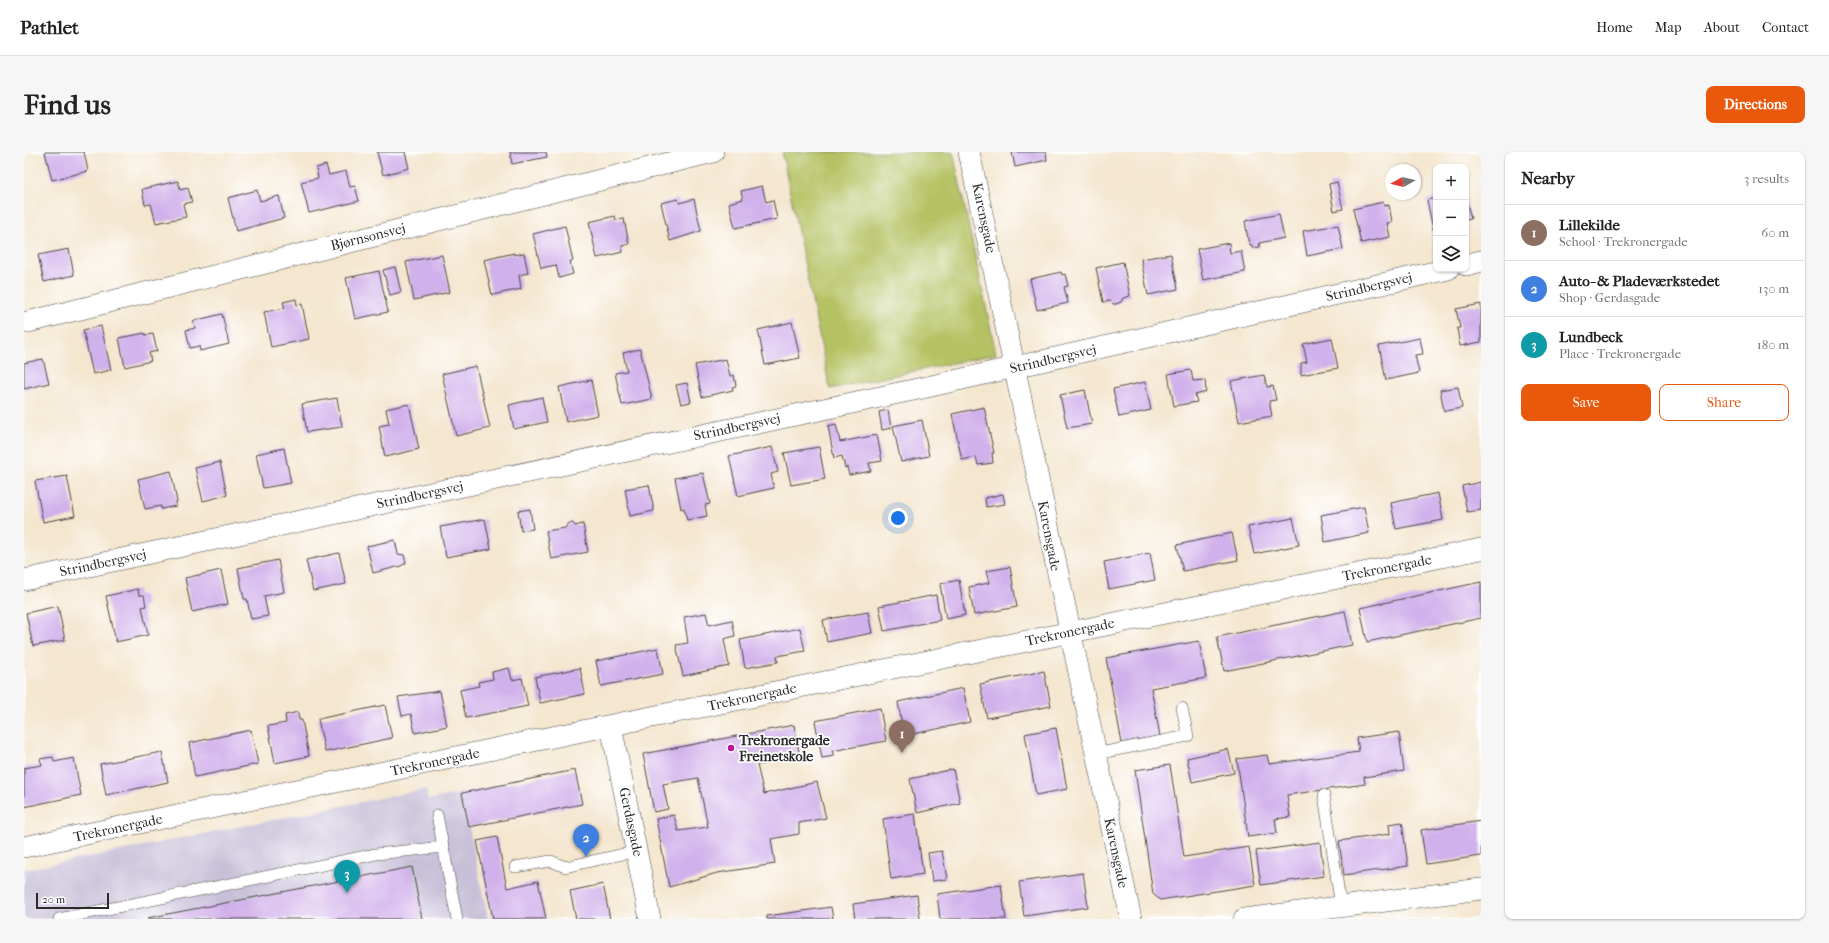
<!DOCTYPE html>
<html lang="en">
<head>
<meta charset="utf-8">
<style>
	:root { --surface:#fff; --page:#f6f6f6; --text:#222; --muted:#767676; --line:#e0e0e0; --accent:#ea580c }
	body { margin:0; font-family:"IM FELL French Canon",serif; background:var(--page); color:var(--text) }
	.controls { position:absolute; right:12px; top:12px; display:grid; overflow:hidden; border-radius:8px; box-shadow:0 1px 3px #0004 }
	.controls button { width:36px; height:36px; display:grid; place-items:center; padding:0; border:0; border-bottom:1px solid var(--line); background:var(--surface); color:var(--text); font:20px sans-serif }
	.compass { position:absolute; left:1361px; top:12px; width:36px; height:36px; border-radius:50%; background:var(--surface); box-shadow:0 1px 3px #0004; rotate:262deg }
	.scale { position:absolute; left:12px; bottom:10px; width:73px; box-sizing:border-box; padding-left:4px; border:2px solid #2b2b2b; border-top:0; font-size:11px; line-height:14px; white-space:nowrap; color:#2b2b2b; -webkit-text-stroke:3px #fff; paint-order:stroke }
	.you { position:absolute; left:874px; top:366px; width:14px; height:14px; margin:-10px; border:3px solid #fff; border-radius:50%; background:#1a73e8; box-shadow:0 0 0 6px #1a73e833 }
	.badge { display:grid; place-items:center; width:26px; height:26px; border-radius:50%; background:var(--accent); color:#fff; font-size:13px; font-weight:700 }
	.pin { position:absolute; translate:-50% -33px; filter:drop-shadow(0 1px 2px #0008) }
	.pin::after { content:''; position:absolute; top:21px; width:14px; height:12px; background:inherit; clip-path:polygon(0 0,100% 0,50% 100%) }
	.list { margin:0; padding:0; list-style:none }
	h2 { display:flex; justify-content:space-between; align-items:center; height:52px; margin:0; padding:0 16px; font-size:17px }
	h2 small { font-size:13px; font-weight:400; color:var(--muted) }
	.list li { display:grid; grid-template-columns:26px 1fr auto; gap:12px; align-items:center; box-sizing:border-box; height:56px; padding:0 16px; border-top:1px solid var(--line) }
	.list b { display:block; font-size:15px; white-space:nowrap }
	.list p { margin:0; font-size:13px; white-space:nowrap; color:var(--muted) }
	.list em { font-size:13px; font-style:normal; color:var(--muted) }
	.actions { display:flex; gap:8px; padding:12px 16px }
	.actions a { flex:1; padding:9px 0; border:1px solid var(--accent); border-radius:8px; text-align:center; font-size:14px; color:var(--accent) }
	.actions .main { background:var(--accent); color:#fff }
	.icon { flex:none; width:22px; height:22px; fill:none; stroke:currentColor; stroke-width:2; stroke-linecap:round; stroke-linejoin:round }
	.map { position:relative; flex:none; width:1457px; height:767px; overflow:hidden; border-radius:8px }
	header { display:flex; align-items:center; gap:24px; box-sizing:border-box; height:56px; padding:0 20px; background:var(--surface); border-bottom:1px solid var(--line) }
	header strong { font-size:19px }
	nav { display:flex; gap:22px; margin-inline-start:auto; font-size:14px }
	.intro { display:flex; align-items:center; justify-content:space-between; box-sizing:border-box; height:96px; padding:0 24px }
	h1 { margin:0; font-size:28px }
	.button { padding:10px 18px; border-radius:8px; background:var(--accent); color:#fff; font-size:14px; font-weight:700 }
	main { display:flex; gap:24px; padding:0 24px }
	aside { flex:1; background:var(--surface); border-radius:8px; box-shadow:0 1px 3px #0004 }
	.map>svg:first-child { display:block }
	.industrial { fill:#c8bfd8 }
	.green { fill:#b5c264; stroke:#707648 }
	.building { fill:#d1b1eb }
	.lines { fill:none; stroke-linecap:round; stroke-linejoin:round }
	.service-casing { stroke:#494744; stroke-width:12 }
	.minor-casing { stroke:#494744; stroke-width:22 }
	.service { stroke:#fff; stroke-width:11 }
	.minor { stroke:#fff; stroke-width:21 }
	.poi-dot { fill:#b5179e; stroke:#fff; stroke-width:1.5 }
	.labels { text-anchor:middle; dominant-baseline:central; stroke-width:3.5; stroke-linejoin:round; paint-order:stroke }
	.street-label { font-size:14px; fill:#2b2b2b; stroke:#fff }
	.poi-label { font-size:14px; font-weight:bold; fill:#2b2b2b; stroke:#fff; text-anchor:start }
</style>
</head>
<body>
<header>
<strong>Pathlet</strong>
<nav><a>Home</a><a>Map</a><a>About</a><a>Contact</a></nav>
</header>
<div class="intro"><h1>Find us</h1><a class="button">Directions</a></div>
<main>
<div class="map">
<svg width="1457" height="767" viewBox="0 0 1457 767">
	<rect width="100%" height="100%" fill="#fff"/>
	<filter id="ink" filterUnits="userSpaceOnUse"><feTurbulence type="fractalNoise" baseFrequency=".025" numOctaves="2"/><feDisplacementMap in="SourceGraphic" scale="8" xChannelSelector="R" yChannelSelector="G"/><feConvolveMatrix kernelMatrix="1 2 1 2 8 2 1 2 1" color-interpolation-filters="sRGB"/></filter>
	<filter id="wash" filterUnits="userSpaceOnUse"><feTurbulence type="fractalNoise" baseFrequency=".012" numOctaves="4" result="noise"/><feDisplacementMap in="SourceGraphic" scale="16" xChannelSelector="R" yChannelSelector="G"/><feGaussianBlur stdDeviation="0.9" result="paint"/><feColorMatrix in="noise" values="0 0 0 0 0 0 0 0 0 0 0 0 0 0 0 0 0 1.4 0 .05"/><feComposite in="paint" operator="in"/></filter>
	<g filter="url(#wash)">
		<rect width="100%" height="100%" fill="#f4e6cf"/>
		<path class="industrial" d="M402,637l2,11 34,-7 26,126h-464v-49z"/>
		<path class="green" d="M764,0h165l43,202 -166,35 -48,-236z"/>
		<g id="blocks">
			<g class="building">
				<path d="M21,0h39l4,19 -36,9z"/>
				<path d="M353,0h28l4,16 -26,7z"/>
				<path d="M486,0h36l1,5 -35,7z"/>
				<path d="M988,0h34l1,8 -32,7z"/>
				<path d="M302,13l3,10 17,-4 4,16 5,-1 4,15 -50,12 -8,-31 17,-4 -2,-10z"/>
				<path d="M154,29l2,9 8,-2 4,14 -9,2 3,13 -30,6 -5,-19 -6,1 -3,-16z"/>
				<path d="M1313,30l6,27 -9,2 -5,-27z"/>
				<path d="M738,34l4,16 7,-2 4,19 -42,9 -6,-25 14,-4 -2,-8z"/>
				<path d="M233,38l3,11 19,-5 5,22 -48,13 -8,-33z"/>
				<path d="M1412,46v30l-3,1 -6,-29z"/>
				<path d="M654,47l1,4 15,-4 7,32 -31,10 -9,-38z"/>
				<path d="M1442,47l5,20 -5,1z"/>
				<path d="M1359,50l1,4 5,-1 3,17 -5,1 3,14 -29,6 -8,-34z"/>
				<path d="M1255,62l5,24 -25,5 1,4 -8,1 -1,-4 -2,1 -4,-24z"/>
				<path d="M591,64l1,4 8,-1 5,25 -7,2 1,6 -26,6 -8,-36z"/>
				<path d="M1314,73l5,24 -36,7 -4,-25z"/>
				<path d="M541,74l8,35h-3l3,13 -14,4 -3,-13 -15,3 -8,-34z"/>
				<path d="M1205,91l1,10 11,-2 4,21 -42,8 -6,-31z"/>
				<path d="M45,97l5,26 -30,7 -6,-27z"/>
				<path d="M490,101v2l10,-2 4,20 -9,2 2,14 -29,6 -8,-35z"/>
				<path d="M1147,102l7,35 -30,6 -7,-36z"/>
				<path d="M418,103l8,37 -36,8 -8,-38z"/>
				<path d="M1099,110l7,34 -7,2 -2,4 -5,2h-3l-3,-3 -7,1 -7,-34z"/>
				<path d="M371,115l6,25 -11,3 -7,-25z"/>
				<path d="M355,119l9,41 -33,7 -9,-41z"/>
				<path d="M1037,120l1,3 3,-1 3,12 -4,1 4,16 -31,7 -7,-31z"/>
				<path d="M272,147l1,6 5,-1 7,35 -38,8 -7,-35 21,-4 -2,-6z"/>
				<path d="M1457,152v38l-21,4 -3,-18h3l-4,-19z"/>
				<path d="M198,162l7,30 -29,7 -1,-5 -9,2 -4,-18 9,-2 -2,-7z"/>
				<path d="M768,170l8,36 -35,7 -7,-35z"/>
				<path d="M77,174l10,44 -18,4 -10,-44z"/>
				<path d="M121,181v2l8,-1 4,17 -8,2 2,8 -26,6 -6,-29z"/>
				<path d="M1308,186l6,30 -37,7v-12l6,-1 -4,-18z"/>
				<path d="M1396,186l3,16 -8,1 4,18 -33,7 -7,-34z"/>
				<path d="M616,197l12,50 -30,6 -7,-32 12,-2 -4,-18z"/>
				<path d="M19,207l6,24 -25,6v-26z"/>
				<path d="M702,207l4,17 4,-1 2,11 -4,1 1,3 -31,7 -7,-32z"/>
				<path d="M452,214l14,62 -34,8 -14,-62z"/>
				<path d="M1167,218l2,11 12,-1 1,12 -11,3 2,7 -23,4 -6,-32z"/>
				<path d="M1240,223l3,12 6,-1 3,14 -7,1 3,15 -33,6 -8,-41z"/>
				<path d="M567,228l7,35 -32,7 -7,-35z"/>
				<path d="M1121,230l6,28 -32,7 -6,-28z"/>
				<path d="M663,231l4,19 -10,2 -5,-19z"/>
				<path d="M1434,235l4,21 -18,3 -4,-21z"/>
				<path d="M1061,238l7,34 -25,4 -7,-33z"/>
				<path d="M518,245l5,25 -33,7 -5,-24z"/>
				<path d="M313,246l5,29 -35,5 -5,-28z"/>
				<path d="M385,252l10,45 -34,8 -6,-31 10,-2 -3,-15z"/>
				<path d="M960,255l10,46h-2l1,10 -15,2 -2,-8 -14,3 -10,-46z"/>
				<path d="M864,258l3,18 -9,2 -3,-18z"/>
				<path d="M898,268l7,36 -28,6 -8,-36z"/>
				<path d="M812,272l4,18 37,-7 5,26 -13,2 2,8 -22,4 -2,-8 -2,1 -3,-12 -8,2 -6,-32z"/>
				<path d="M748,295l6,25 -7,2 3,14 -36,8 -9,-40z"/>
				<path d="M795,295l6,32 -34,6 -7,-32z"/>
				<path d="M260,296l7,35 -28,5 -7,-34z"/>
				<path d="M196,310l7,33 -24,6 -8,-33z"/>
				<path d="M147,319l6,31 -2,1 1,3 -15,3v-3l-16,3 -7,-30z"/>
				<path d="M679,321l7,31 -5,1 2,11 -20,4 -3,-12 -3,1 -6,-31z"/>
				<path d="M43,324l8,40 -32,6 -8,-41z"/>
				<path d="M1457,330v28l-14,2 -5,-26z"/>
				<path d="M625,333l5,26 -24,5 -5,-27z"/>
				<path d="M1414,341l5,27 -47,9 -5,-26z"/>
				<path d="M979,342l2,10 -19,3 -1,-9z"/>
				<path d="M1340,355l5,26 -44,9 -4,-27z"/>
				<path d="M506,357l3,20 -12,2 -3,-20z"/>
				<path d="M1269,366l6,27 -45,9 -6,-27z"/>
				<path d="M461,367l6,30 -45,8 -6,-30z"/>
				<path d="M545,371h4l2,3 8,-2 5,28 -37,7 -5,-28 19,-3z"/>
				<path d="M1208,381l6,27 -55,11 -6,-26z"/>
				<path d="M371,388l3,14 6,1 2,8 -5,3 -28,7 -6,-27z"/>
				<path d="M315,401l7,31 -33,7 -7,-31z"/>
				<path d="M1126,401l5,27 -46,9 -5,-27z"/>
				<path d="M254,408l6,32 -20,4 4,20 -17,3 -4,-20h-3l-6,-31z"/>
				<path d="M986,415l7,40 -43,8 -5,-28 20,-4 -3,-12z"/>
				<path d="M197,418l7,34 -36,8 -7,-34z"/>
				<path d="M935,428l6,35 -19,4 -6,-35z"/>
				<path d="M1457,430v36l-114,24 -7,-34z"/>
				<path d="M114,437l1,6h5l2,11 -4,1 6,28 -32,7 -10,-46z"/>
				<path d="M912,443l4,25 -56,11 -5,-25z"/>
				<path d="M34,454l7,34 -32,6 -7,-33z"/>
				<path d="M1321,459l7,34 -128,26 -7,-34z"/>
				<path d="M844,460l4,21 -45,9 -4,-22z"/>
				<path d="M682,461l3,12 23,-5 3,16 -11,3 5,27 -46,10 -7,-31 12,-2 -4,-26z"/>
				<path d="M776,476l5,23 -28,5 1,6 -33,6 -5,-28z"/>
				<path d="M1175,489l7,37 -55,10 9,48 -38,7 -16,-85z"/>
				<path d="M634,496l5,26 -62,12 -5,-25z"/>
				<path d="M485,516l3,12 10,-2 6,28 -62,12 -6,-28 19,-4 -1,-4 15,-3 -1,-7z"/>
				<path d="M556,516l5,26 -45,9 -5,-26z"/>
				<path d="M1020,519l7,35 -64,12 -7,-34z"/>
				<path d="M939,536l7,34 -66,14 -6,-34z"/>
				<path d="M416,539l7,35 -32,7 -4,-19 -9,2 -4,-19z"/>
				<path d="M361,553l7,33 -67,14 -7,-33z"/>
				<path d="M856,556l6,33 -54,10 2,5 -12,2 -7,-37z"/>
				<path d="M274,560l1,8h3l7,36 -34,7 -7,-37 18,-3 -1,-8z"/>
				<path d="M770,573l6,32 -43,8 7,29 53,-12 9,36 -27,5v11l-28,5 4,25 -58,9 -48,14 -13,-68 18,-4 4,16 30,-4 -10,-49 -35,6 5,25 -14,3 -11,-58z"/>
				<path d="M1032,576l11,61 -31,6 -11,-61z"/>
				<path d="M227,578l7,34 -63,13 -6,-34z"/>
				<path d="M1375,580l5,39 -40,6 1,7 -78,11 3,22 -15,2 2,14 -29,4 -11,-78 30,-4 2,9 90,-12 -2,-14z"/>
				<path d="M1204,597l6,24 -42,9 -5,-24z"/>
				<path d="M138,600l6,30 -62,13 -6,-31z"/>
				<path d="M29,605l1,5 20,-4 7,37 -57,12v-39l18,-3 -2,-6z"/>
				<path d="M1146,613l14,92 65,-10 6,38 -95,15 -7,-6 -18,-124z"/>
				<path d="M929,617l7,34 -43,10 -7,-34z"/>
				<path d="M551,618l7,34 -113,23 -7,-34z"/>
				<path d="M891,662l8,60 -32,5 -8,-60z"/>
				<path d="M1457,669v35l-55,8 -5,-34z"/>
				<path d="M1378,670l6,44 -64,9 -5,-34 51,-7 -1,-10z"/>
				<path d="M473,685l10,51 31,-7 8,38h-53l-16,-78z"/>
				<path d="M1296,690l4,34 -63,9 -5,-34z"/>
				<path d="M918,699l5,28 -15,2 -4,-28z"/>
				<path d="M388,715l10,52h-275v-1z"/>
				<path d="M1059,721l5,34 -64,9 -5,-34z"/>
				<path d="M579,732l7,35h-34l-6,-28z"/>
				<path d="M977,733l5,34h-66l-3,-25z"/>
				<path d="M893,743l3,24h-65l-2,-15z"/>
				<path d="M807,755l2,12h-66v-3z"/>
			</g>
		</g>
	</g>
	<g filter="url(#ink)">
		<use href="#blocks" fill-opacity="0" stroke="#494744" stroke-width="1"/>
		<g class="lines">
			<g class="service-casing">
				<g id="service">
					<path d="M1071,602l93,-18 -6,-28"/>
					<path d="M1300,643l17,112"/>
					<path d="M413,663l20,104"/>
					<path d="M491,715l36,-6 14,6 72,-16"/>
					<path d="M35,767l317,-65 68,-7"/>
				</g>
			</g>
			<g class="minor-casing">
				<g id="minor">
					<path d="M945,0l162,767"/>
					<path d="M1442,113l15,-4"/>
					<path d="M0,171l689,-171"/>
					<path d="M0,428l903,-193 521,-118"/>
					<path d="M587,574l39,193"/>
					<path d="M0,695l494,-103 963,-195"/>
					<path d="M1220,767l237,-30"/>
				</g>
			</g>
			<use href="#service" class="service"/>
			<use href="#minor" class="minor"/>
		</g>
	</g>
	<circle class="poi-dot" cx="707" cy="596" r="4"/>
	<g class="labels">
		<g class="street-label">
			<text transform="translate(960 66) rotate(78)">Karensgade</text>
			<text transform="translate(344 85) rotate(-14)">Bjørnsonsvej</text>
			<text transform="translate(1345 135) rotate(-13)">Strindbergsvej</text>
			<text transform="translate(1029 207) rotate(-13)">Strindbergsvej</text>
			<text transform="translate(713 275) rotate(-12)">Strindbergsvej</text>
			<text transform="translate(396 343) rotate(-12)">Strindbergsvej</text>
			<text transform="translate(1025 384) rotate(79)">Karensgade</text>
			<text transform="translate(79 411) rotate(-12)">Strindbergsvej</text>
			<text transform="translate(1363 416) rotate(-11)">Trekronergade</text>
			<text transform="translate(1046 480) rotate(-12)">Trekronergade</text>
			<text transform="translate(728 545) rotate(-12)">Trekronergade</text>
			<text transform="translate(411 610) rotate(-12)">Trekronergade</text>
			<text transform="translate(607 670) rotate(78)">Gerdasgade</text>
			<text transform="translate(94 676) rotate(-12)">Trekronergade</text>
			<text transform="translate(1092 701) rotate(78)">Karensgade</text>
		</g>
		<g class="poi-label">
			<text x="715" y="588">Trekronergade<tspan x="715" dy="16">Freinetskole</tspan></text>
		</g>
	</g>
</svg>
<div class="controls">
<button>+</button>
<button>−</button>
<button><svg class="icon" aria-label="layers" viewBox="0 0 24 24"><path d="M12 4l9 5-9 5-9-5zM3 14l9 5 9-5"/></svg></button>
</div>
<svg class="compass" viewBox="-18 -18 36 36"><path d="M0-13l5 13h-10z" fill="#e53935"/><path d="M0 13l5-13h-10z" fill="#767676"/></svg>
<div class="scale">20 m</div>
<div class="you"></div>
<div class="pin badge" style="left:878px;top:601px;background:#8d6e63">1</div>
<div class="pin badge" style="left:562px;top:705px;background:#3f7fe0">2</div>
<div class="pin badge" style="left:323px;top:741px;background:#0f9aa8">3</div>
</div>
<aside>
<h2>Nearby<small>3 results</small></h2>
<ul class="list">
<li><span class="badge" style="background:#8d6e63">1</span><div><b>Lillekilde</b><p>School · Trekronergade</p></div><em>60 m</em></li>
<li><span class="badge" style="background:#3f7fe0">2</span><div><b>Auto- &amp; Pladeværkstedet</b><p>Shop · Gerdasgade</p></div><em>130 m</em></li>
<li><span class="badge" style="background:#0f9aa8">3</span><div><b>Lundbeck</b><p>Place · Trekronergade</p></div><em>180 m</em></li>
</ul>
<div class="actions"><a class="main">Save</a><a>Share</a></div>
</aside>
</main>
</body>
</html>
